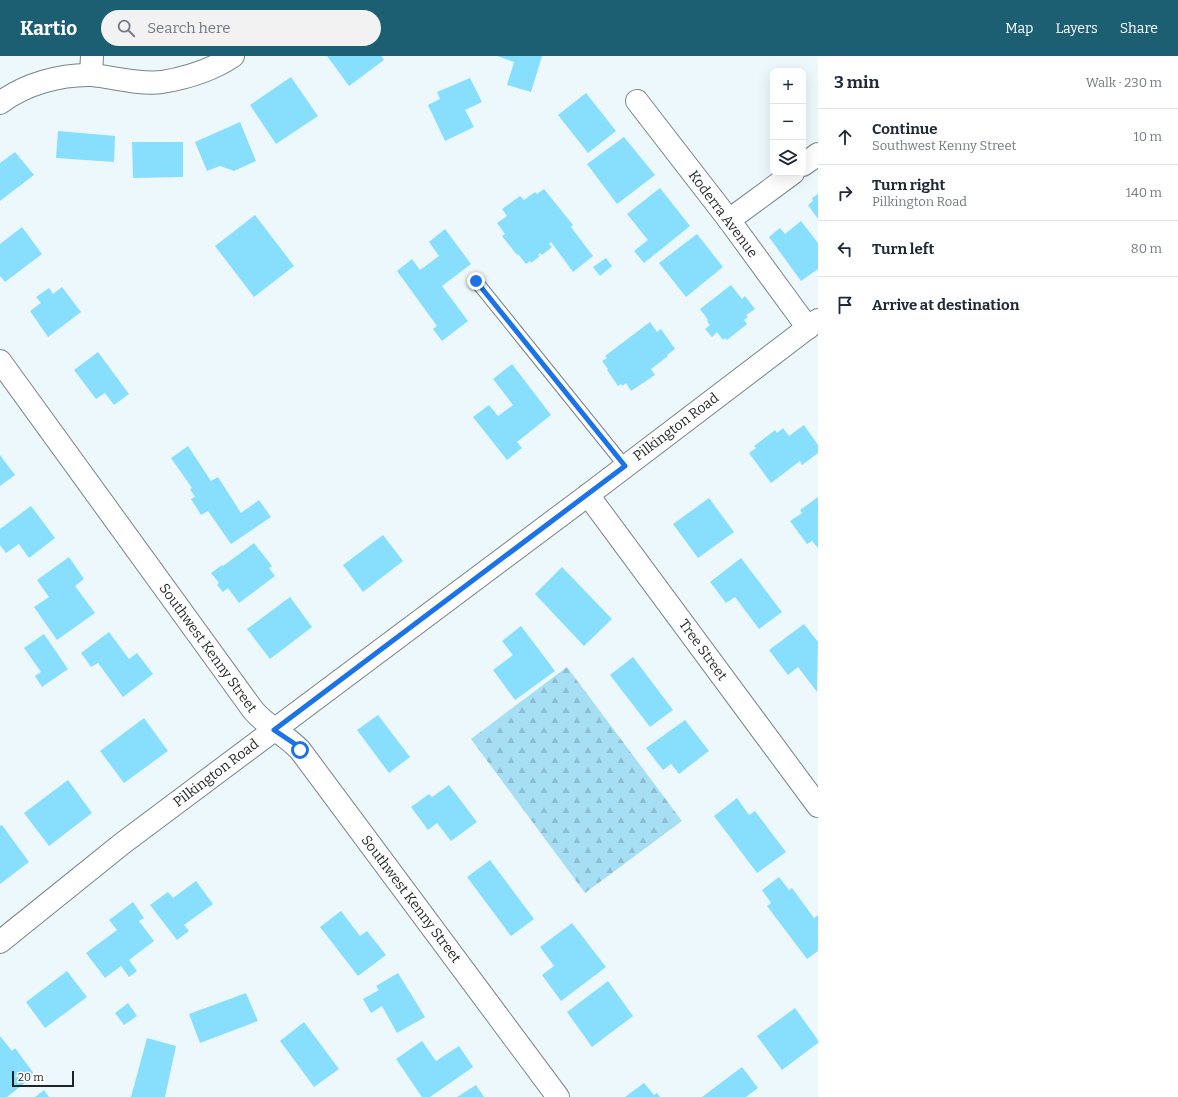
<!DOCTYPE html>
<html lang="en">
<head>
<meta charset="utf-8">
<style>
	:root { --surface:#fff; --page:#f2f2f3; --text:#1f2937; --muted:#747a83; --line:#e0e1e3; --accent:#1c5f73 }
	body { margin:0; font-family:Bitter,serif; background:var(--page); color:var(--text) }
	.controls { position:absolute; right:12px; top:12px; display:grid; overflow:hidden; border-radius:8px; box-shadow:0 4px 16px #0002 }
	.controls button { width:36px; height:36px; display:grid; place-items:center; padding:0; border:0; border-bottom:1px solid var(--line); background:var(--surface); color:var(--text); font:20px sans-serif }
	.scale { position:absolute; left:12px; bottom:10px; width:62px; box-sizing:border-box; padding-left:4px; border:2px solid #1f2425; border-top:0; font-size:11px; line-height:14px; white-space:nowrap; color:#1f2425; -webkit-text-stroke:3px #fff; paint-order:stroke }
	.stop { position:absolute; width:12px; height:12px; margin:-9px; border:3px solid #1a73e8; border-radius:50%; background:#fff }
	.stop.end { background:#1a73e8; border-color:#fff; box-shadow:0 1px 4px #0008 }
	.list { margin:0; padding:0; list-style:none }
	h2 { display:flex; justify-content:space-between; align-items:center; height:52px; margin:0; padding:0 16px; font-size:17px }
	h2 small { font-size:13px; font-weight:400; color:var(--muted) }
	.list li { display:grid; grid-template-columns:26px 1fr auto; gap:12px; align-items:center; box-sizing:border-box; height:56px; padding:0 16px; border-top:1px solid var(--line) }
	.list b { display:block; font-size:15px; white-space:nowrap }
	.list p { margin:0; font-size:13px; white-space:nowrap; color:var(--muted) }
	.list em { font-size:13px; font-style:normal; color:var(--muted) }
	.icon { flex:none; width:22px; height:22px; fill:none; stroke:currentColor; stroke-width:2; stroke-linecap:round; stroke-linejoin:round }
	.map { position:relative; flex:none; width:818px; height:1041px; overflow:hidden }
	header { display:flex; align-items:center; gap:24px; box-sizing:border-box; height:56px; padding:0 20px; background:var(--accent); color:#fff }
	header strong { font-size:19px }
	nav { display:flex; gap:22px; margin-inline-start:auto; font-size:14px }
	.search { width:280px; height:36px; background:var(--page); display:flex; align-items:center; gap:10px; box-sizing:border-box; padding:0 14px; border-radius:22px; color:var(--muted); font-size:15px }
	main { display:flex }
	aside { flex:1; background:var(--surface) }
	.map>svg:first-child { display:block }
	.forest { fill:url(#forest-firs) }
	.building { fill:#87dffd }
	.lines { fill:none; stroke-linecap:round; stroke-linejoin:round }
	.lane-casing { stroke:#798488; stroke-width:14 }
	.street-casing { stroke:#798488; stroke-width:24 }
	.secondary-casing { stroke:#798488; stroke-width:24 }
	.lane { stroke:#fff; stroke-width:12 }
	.street { stroke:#fff; stroke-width:22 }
	.secondary { stroke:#fff; stroke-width:22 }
	.route { stroke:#1a73e8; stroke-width:5 }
	.labels { text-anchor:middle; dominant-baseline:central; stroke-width:3; stroke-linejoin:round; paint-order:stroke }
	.street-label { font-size:14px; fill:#1f2425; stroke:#fff }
</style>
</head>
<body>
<header>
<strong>Kartio</strong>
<div class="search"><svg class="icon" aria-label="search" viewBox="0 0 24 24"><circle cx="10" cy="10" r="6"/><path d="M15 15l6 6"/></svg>Search here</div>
<nav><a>Map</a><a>Layers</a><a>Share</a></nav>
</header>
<main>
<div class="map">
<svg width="818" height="1041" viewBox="0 0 818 1041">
	<defs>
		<pattern id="forest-firs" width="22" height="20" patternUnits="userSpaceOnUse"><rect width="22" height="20" fill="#a6dff3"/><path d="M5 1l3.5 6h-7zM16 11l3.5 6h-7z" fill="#8ebfd0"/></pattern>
	</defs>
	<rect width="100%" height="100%" fill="#edf8fd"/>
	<path class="forest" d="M567,611l115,154 -97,72 -114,-154z"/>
	<g class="building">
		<path d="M327,0h54l3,4 -35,26z"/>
		<path d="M497,0h45l-11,36 -24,-7 7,-23z"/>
		<path d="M291,21l27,39 -42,28 -26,-39z"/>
		<path d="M470,22l12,24 -17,8 9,17 -29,14 -17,-36 12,-6 -3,-7z"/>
		<path d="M586,37l30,38 -28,22 -30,-38z"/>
		<path d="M240,66l16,39 -22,10 -14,-5 -13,5 -12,-29z"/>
		<path d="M58,75l57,5 -1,26 -58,-4z"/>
		<path d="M624,81l31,38 -38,29 -30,-40z"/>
		<path d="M132,86h51v35l-50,1z"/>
		<path d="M15,96l19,23 -34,26v-38z"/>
		<path d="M660,132l30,38 -46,37 -10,-12 14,-11 -21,-26z"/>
		<path d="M544,133l29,36 -2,2 22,29 -20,16 -22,-30 -2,2 3,3 -10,8 -2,-2 -2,2 2,1 -9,7 -1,-2 -4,3 -8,-10 -1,1 -15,-19 3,-2 -8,-11 10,-7 -5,-7 18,-13 4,4 11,-8 2,2z"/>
		<path d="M818,138v25l-10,-14 5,-4 -1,-3z"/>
		<path d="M255,159l39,51 -40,31 -39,-51z"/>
		<path d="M801,165l17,22v26l-17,12 -32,-44 11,-9 5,6z"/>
		<path d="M22,171l20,27 -37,28 -5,-6v-32z"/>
		<path d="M445,173l26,35 -29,22 26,35 -26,20 -9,-12 4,-3 -40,-55 15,-12 8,11 19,-14 -10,-14z"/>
		<path d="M697,178l26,33 -37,30 -27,-34z"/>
		<path d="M606,202l6,8 -12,10 -7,-9z"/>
		<path d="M731,229l11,14 3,-3 10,13 -9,6 2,2 -4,3 3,4 -20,16 -2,-2 -2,2 -6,-8 -5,5 -7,-8 5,-4 -3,-4 1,-1 -8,-11z"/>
		<path d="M62,231l19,25 -33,25 -18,-26 11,-8 -5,-6 13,-9 4,6z"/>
		<path d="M650,266l7,10 4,-3 14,20 -8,6 1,1 -17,13 4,6 -24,16 -5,-8 -4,3 -1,-2 -3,2 -11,-16 1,-1 -6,-8 5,-3 -2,-2z"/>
		<path d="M98,296l31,42 -15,11 -9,-12 -9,6 -22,-29z"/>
		<path d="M512,308l39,51 -34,27 5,6 -15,12 -34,-43 16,-12 9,11 15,-11 -20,-26z"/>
		<path d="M804,369l14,20v8l-16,12 -2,-4 -29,22 -22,-30 7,-5 -2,-2 21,-16 2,3 6,-5 6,8z"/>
		<path d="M188,390l23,35 7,-4 23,36 18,-13 12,17 -40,27 -23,-33 -7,4 -10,-16 4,-2 -5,-8 2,-1 -21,-30z"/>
		<path d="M0,399l15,20 -15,11z"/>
		<path d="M818,441v51l-6,-7 -5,3 -17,-23 12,-8 -2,-3z"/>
		<path d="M709,442l25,34 -36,26 -25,-34z"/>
		<path d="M31,450l24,32 -26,20 -10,-14 -13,9 -6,-8v-16z"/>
		<path d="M383,479l20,26 -40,31 -20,-27z"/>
		<path d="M254,487l18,23 -3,2 6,8 -36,27 -11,-15 -5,4 -6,-7 2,-2 -8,-10 11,-8 1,1z"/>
		<path d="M69,501l15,22 -9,7 20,27 -38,27 -23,-33 15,-10 -12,-17z"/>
		<path d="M741,502l41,54 -23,17 -24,-32 -9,6 -16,-21z"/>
		<path d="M562,511l50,52 -28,27 -49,-52z"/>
		<path d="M290,541l22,30 -42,32 -23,-30z"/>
		<path d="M804,568l14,18 -1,50 -19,-25 -10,8 -19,-25z"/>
		<path d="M521,570l34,45 -40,29 -22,-30 20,-15 -11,-14z"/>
		<path d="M109,576l20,27 8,-6 16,21 -30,23 -25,-34 -7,4 -10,-14z"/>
		<path d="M44,578l24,35 -26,18 -7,-11 6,-4 -17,-24z"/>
		<path d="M633,601l40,53 -23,17 -40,-52z"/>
		<path d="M378,659l32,42 -21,16 -32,-43z"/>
		<path d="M144,662l24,33 -44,32 -24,-32z"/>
		<path d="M685,664l24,31 -30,23 -8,-10 -8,6 -17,-22z"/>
		<path d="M68,724l24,33 -43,33 -25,-33z"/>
		<path d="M449,729l28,37 -26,19 -14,-18 -9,7 -17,-23 18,-13 3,3z"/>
		<path d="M737,742l12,17 6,-4 31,41 -29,21 -43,-57z"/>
		<path d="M2,769l27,37 -29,22v-58z"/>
		<path d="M490,804l44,59 -23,17 -44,-59z"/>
		<path d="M779,821l10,13 3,-2 22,30 4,-3v36l-11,8 -40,-53 4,-3 -9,-13z"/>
		<path d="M196,825l17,23 -29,21 5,6 -12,9 -27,-35 18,-13 5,6z"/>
		<path d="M133,846l11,16 -5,3 15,20 -25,19 8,11 -8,6 -8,-11 -16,12 -19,-25 31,-23 -8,-10z"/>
		<path d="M341,855l19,25 7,-5 19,24 -28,21 -38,-49z"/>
		<path d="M572,867l34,44 -45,34 -19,-26 12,-9 -14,-19z"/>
		<path d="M67,915l20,26 -42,31 -19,-26z"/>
		<path d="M398,917l27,44 -28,16 -15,-27 -11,7 -8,-14 16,-9 -3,-4z"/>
		<path d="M608,925l25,35 -41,31 -25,-35z"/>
		<path d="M246,937l12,28 -58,22 -11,-29z"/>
		<path d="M128,947l9,13 -13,9 -9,-12z"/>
		<path d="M795,952l23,32v3l-36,27 -25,-34z"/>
		<path d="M304,966l35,47 -25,18 -34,-46z"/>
		<path d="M0,980l12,15 3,-3 20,27 -28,22h-7z"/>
		<path d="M147,982l29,8 -11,51h-34z"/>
		<path d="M422,985l14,20 23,-15 14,21 -43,30h-8l-26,-38z"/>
		<path d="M742,1011l16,21 -12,9h-44z"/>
		<path d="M644,1027l10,12 3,-2 3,4h-35z"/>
		<path d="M476,1029l8,12h-27z"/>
		<path d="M44,1034l5,7h-14z"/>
	</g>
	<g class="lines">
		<g class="lane-casing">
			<path id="lane" d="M476,225l149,185"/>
		</g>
		<g class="street-casing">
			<g id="street">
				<path d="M91,19l1,-19"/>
				<path d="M637,45l92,119 79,108"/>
				<path d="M0,47c25,-19 61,-29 92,-28 21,2 48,10 70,7 24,-4 50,-12 71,-26"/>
				<path d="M803,109l15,-11"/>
				<path d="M729,164l64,-47"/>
				<path d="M0,305l253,349c13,16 33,25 47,40l258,347"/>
				<path d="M588,439l230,311"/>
			</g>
		</g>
		<g class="secondary-casing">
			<path id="secondary" d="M0,886l123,-99 465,-348 230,-175"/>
		</g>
		<use href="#lane" class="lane"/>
		<use href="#street" class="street"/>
		<use href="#secondary" class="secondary"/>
	</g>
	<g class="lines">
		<path class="route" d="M300,694l-5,-6 -21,-14 351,-264 -149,-185"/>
	</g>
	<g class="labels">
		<g class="street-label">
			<text transform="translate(723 158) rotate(53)">Koderra Avenue</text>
			<text transform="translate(676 371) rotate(-37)">Pilkington Road</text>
			<text transform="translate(208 592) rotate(54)">Southwest Kenny Street</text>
			<text transform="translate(703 594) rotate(54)">Tree Street</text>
			<text transform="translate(216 717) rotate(-37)">Pilkington Road</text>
			<text transform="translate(411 843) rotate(53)">Southwest Kenny Street</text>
		</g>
	</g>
</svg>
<div class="controls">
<button>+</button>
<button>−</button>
<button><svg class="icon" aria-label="layers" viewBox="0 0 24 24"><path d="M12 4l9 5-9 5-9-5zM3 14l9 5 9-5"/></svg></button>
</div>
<div class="scale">20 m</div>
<div class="stop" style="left:300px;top:694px"></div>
<div class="stop end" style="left:476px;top:225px"></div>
</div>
<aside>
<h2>3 min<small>Walk · 230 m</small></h2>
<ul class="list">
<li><svg class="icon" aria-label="ahead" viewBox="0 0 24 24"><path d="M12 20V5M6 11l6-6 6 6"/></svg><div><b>Continue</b><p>Southwest Kenny Street</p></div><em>10 m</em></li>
<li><svg class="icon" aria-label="right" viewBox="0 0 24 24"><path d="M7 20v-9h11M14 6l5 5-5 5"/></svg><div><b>Turn right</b><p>Pilkington Road</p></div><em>140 m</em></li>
<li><svg class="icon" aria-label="left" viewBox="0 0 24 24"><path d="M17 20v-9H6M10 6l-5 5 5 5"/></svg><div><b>Turn left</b></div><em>80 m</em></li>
<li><svg class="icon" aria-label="arrive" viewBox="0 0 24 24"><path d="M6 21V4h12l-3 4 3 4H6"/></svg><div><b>Arrive at destination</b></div></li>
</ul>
</aside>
</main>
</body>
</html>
